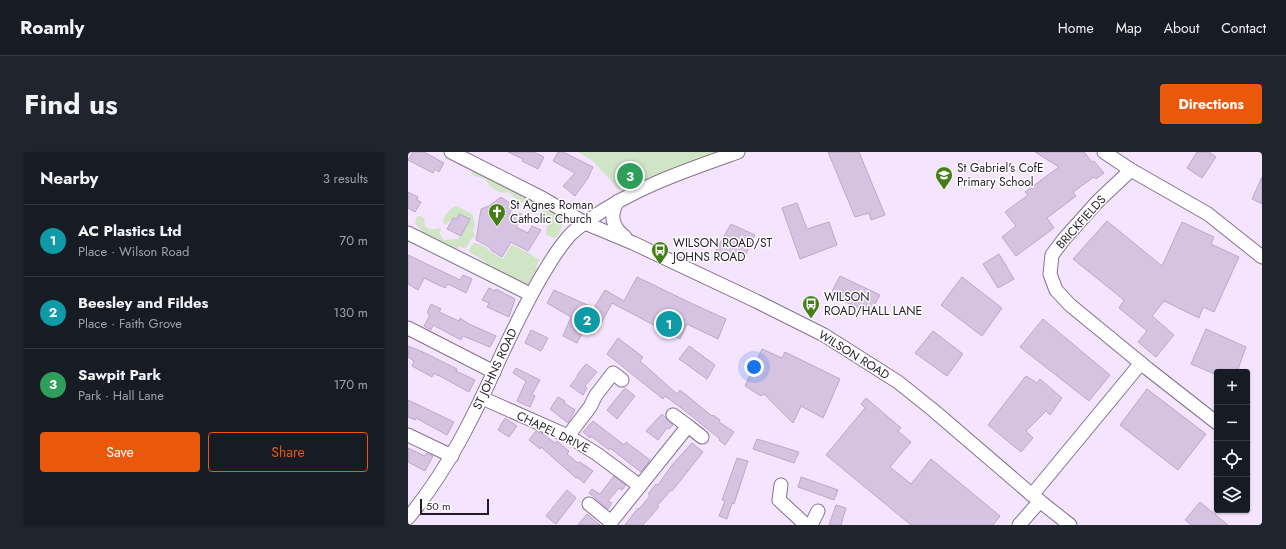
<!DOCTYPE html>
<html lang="en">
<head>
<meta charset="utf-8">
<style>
	:root { --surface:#171b24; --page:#20242c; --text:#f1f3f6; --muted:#9ea1a6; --line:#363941; --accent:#ea580c }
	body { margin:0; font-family:Jost,sans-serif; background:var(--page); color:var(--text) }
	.controls { position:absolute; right:12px; bottom:12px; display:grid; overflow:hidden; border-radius:4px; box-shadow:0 1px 3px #0004 }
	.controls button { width:36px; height:36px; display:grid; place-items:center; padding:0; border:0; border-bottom:1px solid var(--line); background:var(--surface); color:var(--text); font:20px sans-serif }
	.scale { position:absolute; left:12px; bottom:10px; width:69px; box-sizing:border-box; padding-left:4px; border:2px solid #231c27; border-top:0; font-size:11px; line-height:14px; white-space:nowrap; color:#231c27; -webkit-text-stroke:3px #fff; paint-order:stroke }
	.you { position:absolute; left:346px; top:215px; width:14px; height:14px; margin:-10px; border:3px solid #fff; border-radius:50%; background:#1a73e8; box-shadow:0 0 0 6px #1a73e833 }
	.badge { display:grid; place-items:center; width:26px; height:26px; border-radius:50%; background:var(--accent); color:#fff; font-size:13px; font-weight:700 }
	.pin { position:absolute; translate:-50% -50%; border:2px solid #fff; box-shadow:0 1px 4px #0006 }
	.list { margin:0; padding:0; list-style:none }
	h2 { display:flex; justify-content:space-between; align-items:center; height:52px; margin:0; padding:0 16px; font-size:17px }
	h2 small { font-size:13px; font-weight:400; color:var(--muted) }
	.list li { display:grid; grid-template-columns:26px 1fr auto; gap:12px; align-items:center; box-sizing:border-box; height:72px; padding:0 16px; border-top:1px solid var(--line) }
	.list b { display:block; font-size:15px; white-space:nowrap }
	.list p { margin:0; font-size:13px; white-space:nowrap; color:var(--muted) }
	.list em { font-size:13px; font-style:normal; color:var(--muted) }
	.actions { display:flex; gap:8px; padding:12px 16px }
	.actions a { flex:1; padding:9px 0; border:1px solid var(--accent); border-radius:4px; text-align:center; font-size:14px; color:var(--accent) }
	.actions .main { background:var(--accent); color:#fff }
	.icon { flex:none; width:22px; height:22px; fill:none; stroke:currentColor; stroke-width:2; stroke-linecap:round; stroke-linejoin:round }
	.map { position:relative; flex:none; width:854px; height:373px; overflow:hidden; border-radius:4px }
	header { display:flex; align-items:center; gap:24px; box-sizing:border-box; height:56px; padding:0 20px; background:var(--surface); border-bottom:1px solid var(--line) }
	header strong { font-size:19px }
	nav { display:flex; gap:22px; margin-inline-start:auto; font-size:14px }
	.intro { display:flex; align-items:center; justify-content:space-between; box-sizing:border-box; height:96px; padding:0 24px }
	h1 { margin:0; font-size:28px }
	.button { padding:10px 18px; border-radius:4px; background:var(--accent); color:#fff; font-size:14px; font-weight:700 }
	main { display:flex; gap:24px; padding:0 24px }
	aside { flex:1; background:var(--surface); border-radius:4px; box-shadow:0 1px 3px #0004 }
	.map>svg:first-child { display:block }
	.green { fill:#d0e4c6 }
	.building { fill:#d6c2e1; stroke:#bca9c7 }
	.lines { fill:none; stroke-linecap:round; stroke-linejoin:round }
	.minor-casing { stroke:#84728e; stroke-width:15 }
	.minor { stroke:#fff; stroke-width:13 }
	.labels { text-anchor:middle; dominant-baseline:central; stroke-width:3; stroke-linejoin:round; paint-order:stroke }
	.poi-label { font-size:12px; fill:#231c27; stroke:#fff; text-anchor:start }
	.street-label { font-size:12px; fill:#231c27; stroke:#fff }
</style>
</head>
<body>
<header>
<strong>Roamly</strong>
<nav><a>Home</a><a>Map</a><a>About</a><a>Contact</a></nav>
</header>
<div class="intro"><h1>Find us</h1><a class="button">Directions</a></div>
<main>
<aside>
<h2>Nearby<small>3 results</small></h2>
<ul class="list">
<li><span class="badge" style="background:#0f9aa8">1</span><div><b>AC Plastics Ltd</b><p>Place · Wilson Road</p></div><em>70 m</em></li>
<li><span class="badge" style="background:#0f9aa8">2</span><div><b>Beesley and Fildes</b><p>Place · Faith Grove</p></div><em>130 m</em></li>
<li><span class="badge" style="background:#2e9e5b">3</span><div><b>Sawpit Park</b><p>Park · Hall Lane</p></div><em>170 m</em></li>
</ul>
<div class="actions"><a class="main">Save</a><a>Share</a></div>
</aside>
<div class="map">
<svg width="854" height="373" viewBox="0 0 854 373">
	<rect width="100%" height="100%" fill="#f5e4fe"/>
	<g class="green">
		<path d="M170,0h143l-47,16 -25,10 -2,3 -8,4 -2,-2 -18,7 -25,-28z"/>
		<path d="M63,16l71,37 17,10 4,9 -5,12 -3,2 -9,-3v-5l4,-10 -4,-4 -11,-7 -3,-4 -13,-4 -11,-9 -3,1 -8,-2 -8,-6 -4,-6 -13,-4z"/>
		<path d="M49,54l15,8c2,6 5,11 1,16l2,7 -4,2 -5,9 -7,-1 -4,2 -12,-5 -7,-6 -2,1 -12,-5 -1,-4 -6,-7 2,-7h3l4,2c1,2 0,5 1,7 2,6 11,4 16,3l-1,6 4,6 14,-1 1,-2 2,-1 9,-17 -11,-5 -2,5 -4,-1 -8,7 -2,-3c1,-8 7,-14 14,-16z"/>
		<path d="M66,91c9,1 11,4 17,9 4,3 8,5 12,7l9,-15 28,16 -4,6 3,5 -11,17 -45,-23v-2l3,-1 -17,-10 1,-4z"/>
	</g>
	<g class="building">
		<path d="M5,0h11l20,11 -5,9 -4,-3 -2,4 -25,-13z"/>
		<path d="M100,0h26l10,5 -6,12 -16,-8 1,-2z"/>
		<path d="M150,0h5l30,15 -5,11 -13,18 -12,-10 12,-13 -22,-12z"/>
		<path d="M420,0h31l26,63 -14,5 -2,-7 -14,4z"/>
		<path d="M627,0h49l8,10 2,-1 10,12 -8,6 -2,-2 -21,15 3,4 -29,22 7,10 -38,28 -14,-19 14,-11 -11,-14 23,-17 -3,-3 34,-25z"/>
		<path d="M789,0h12l7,5 -14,21 -15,-10z"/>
		<path d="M854,25v27l-10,-5z"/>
		<path d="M0,40l10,5 -1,3 4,2 -6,10 -7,-4z"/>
		<path d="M93,45l13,9 -5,8h13l-6,13 12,6 4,-7 9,4 -13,21 -17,-9 -9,15 -10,-6 -3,-4 -13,-7 5,-31 8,-3z"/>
		<path d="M389,51l10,26 22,-7 8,23 -37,14 -18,-51z"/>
		<path d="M51,62l11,5 -9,17 -14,-7 6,-11 4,1z"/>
		<path d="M699,69l55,45 20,-44 32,15 -3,7 28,13 -25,55 -11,-5 -4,11 -35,-17 -12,15 22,19 -18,22 -18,-15 9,-11 -28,-23 5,-8 -51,-41z"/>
		<path d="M323,72l24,11 -13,27 -26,-12z"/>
		<path d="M591,102l15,25 -16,9 -15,-24z"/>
		<path d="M0,103l52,25 3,-5 9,4 -6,14 -18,-9 -3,4 -21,-10 -6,12 -10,-6z"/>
		<path d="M432,124l40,19 -10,18 -40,-18z"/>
		<path d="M229,125l58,28 31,14 -8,20 -31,-15 -7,15 -68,-36 -15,28 -10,-7 -10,19 -14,-7 8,-19 -24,-14 7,-13 40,18 11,-18 19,11z"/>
		<path d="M554,125l40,31 -20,28 -41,-31z"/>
		<path d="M81,136l6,3 1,-2 19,10 -6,18 -22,-10 2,-4 -7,-3z"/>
		<path d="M23,152l10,5 -2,3 20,9 1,-3 9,6 27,12 -6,11 -27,-11 -2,4 -28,-15 -2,5 -7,-4 6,-11 -3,-2z"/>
		<path d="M635,167l67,56 -21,26 -69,-54z"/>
		<path d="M798,177l40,18 -9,25h-20v3l-26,-11z"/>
		<path d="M123,178l17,8 -7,13 -16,-8z"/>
		<path d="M525,179l30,23 -16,22 -32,-23z"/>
		<path d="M210,186l25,19 -3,4 37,33 3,-4 32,26 1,-1 7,5 -1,2 15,10 -9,13 -6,-5 1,-1 -36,-29 -19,-14 -2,3 -56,-45z"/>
		<path d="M0,194l17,7 32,16 -1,2 19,9 -6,12 -31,-17v1l-4,-3 -2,4 -20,-11 2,-5 -6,-4z"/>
		<path d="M281,194l26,19 -8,14 -28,-20z"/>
		<path d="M354,197l20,9 3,-6 55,27 -17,39 -22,-12 -8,17 -29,-29 -3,2 -16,-10z"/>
		<path d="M178,212l11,8 -12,14 2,2 -4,7 -13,-9 8,-10 -1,-1z"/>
		<path d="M108,216l24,12 -8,14 3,2 -5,11 -13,-6 9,-20 -13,-8z"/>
		<path d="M618,224l11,7 3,-4 22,19 -12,17 -4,-4 -20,20 7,7 -12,14 -33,-27z"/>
		<path d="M217,236l10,8 -18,23 -10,-9z"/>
		<path d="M739,237l59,45 -28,36 -58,-45z"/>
		<path d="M150,245l7,4 -1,2 11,7 -7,13 -18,-14z"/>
		<path d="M458,246l35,30 -3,3 13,11 -21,25 21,17 20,-25 69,57 -7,9h-82l-85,-70 39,-47 -4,-4z"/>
		<path d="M0,248l46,22 -7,13 -31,-17 -1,2 -7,-3z"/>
		<path d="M254,262l11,11 -4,4 -2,-1 -9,12 -12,-9z"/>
		<path d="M97,266l12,8 -8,11 -11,-7z"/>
		<path d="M185,269l31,24 2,-3 24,18 -9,12 -31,-24 -1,2 -18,-14 -1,2 -7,-6z"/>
		<path d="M128,279l7,3 12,9 2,-2 12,10 -2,3 11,9 2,-1 13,9 -9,12 -7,-6 -1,1 -35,-31 -1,2 -11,-9z"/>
		<path d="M349,287l42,13 -5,11 -41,-14z"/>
		<path d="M284,291l11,9 -31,39 -1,-1 -14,16 2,1 -16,18h-18l13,-17 1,1 11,-13 -2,-2 8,-10 2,1 14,-20z"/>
		<path d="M0,296l17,8 2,-3 6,3 -8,15 -17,-9z"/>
		<path d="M329,306l11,3 -14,43 -2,-1 -5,16 -8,-3 6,-15 -3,-1z"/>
		<path d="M206,324l12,9 -4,5 -3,-2 -11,13 4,2 -4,6 -19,-16 3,-4 8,5z"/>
		<path d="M393,325l37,13 -4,10 -36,-13z"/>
		<path d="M159,338l9,8 -20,26 -10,-8z"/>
		<path d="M792,350l28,23h-37l-6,-5z"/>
		<path d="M428,353l10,3 -5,17h-12z"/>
		<path d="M179,362l13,11h-22z"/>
	</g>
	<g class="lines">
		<g class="minor-casing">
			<g id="minor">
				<path d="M43,0l91,46 43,25 48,20 123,58 68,34 74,47 35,28 99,85 38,30"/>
				<path d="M696,0l27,18 77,44 54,43"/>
				<path d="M723,18l-33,31 -34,38 -12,16 -2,19 6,16 14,15 78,64 69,54"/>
				<path d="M210,49c-9,14 -6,26 7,36"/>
				<path d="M0,81l122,61"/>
				<path d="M0,176l86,44"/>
				<path d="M74,246l86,38 29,18 43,32"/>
				<path d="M280,274l14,11"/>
				<path d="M0,283l44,21"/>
				<path d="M160,284l22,-29 6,-12 17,-22 9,7"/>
				<path d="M373,333l-2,15 27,25"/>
				<path d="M624,343l109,-132"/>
				<path d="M181,352l22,18 77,-96 -15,-11"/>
				<path d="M0,366c40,-48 67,-104 92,-160 14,-30 28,-60 46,-89 7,-12 15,-24 24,-34 6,-6 13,-11 19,-15 44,-32 98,-50 149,-68"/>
				<path d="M403,373l7,-14"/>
				<path d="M611,373l21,-24"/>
			</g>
		</g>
		<use href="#minor" class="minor"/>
	</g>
	<defs>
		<g id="school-pin" transform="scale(0.9)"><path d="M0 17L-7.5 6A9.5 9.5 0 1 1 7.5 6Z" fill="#457e16" stroke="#fff"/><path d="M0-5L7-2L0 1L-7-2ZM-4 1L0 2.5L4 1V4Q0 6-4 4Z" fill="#fff"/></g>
		<g id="church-pin" transform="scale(0.9)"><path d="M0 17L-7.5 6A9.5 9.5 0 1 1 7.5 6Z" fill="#457e16" stroke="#fff"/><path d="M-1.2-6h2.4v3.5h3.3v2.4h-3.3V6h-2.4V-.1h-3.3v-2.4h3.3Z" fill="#fff"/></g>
		<g id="bus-pin" transform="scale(0.9)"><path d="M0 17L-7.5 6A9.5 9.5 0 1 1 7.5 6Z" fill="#457e16" stroke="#fff"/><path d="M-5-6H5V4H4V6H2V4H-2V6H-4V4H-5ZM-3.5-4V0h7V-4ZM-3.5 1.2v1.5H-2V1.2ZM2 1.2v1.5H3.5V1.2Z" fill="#fff"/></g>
	</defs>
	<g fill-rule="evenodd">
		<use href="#school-pin" x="536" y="23"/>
		<use href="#church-pin" x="89" y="60"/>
		<use href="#bus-pin" x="252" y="98"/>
		<use href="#bus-pin" x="403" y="152"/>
	</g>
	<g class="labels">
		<g class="poi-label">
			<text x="549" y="16">St Gabriel's CofE<tspan x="549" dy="14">Primary School</tspan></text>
			<text x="102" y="53">St Agnes Roman<tspan x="102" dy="14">Catholic Church</tspan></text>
			<text x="265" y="91">WILSON ROAD/ST<tspan x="265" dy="14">JOHNS ROAD</tspan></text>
			<text x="416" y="145">WILSON<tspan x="416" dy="14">ROAD/HALL LANE</tspan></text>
		</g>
		<g class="street-label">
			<text transform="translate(673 70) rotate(-48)">BRICKFIELDS</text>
			<text transform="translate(446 203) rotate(32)">WILSON ROAD</text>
			<text transform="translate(87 217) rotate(-65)">ST JOHNS ROAD</text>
			<text transform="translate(145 280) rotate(26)">CHAPEL DRIVE</text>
		</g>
	</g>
</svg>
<div class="controls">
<button>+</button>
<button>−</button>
<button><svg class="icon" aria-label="locate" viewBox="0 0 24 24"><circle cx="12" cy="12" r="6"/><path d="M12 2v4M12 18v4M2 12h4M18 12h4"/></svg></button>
<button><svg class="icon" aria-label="layers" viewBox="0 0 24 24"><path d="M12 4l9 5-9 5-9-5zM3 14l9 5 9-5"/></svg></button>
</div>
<div class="scale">50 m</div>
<div class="you"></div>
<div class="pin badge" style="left:261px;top:172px;background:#0f9aa8">1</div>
<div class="pin badge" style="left:179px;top:168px;background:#0f9aa8">2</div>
<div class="pin badge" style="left:222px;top:24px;background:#2e9e5b">3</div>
</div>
</main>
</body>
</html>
